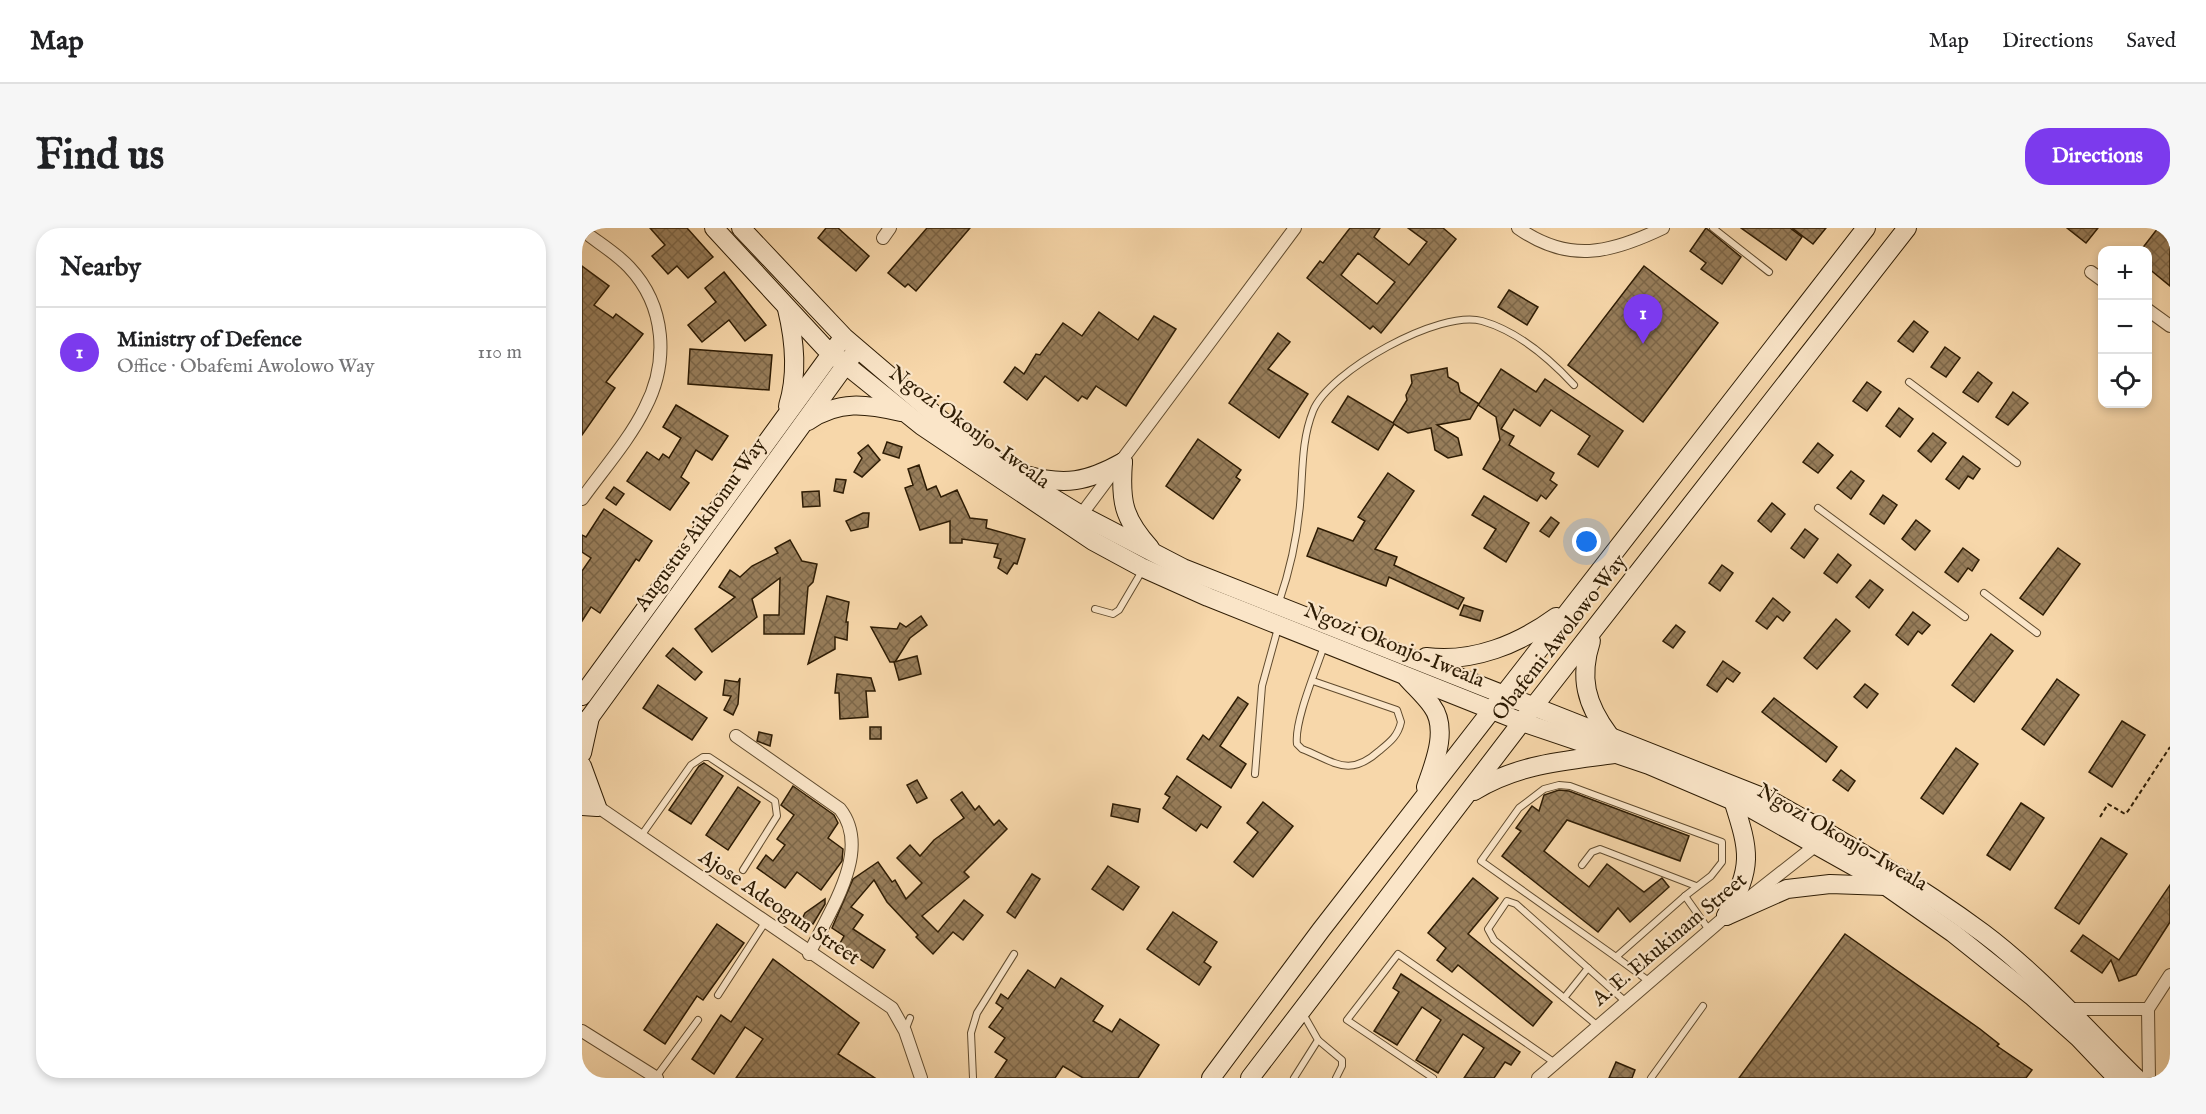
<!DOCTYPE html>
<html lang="en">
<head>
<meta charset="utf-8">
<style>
	:root { --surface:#fff; --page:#f6f6f6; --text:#202124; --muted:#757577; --line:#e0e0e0; --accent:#7c3aed }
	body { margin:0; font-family:"IM FELL English",serif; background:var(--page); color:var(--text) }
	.controls { position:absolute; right:18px; top:18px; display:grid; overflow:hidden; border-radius:12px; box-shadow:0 3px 9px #0003 }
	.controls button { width:54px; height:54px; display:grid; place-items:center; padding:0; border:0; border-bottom:2px solid var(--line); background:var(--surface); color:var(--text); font:30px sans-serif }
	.you { position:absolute; left:1005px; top:314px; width:21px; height:21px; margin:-15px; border:4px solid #fff; border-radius:50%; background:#1a73e8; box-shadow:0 0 0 9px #1a73e833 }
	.badge { display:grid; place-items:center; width:39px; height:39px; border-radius:50%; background:var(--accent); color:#fff; font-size:20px; font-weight:700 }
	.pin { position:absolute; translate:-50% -50px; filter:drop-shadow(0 2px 3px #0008) }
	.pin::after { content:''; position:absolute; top:32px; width:21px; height:18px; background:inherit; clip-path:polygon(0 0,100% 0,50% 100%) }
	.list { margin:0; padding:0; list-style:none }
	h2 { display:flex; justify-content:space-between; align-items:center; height:78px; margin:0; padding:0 24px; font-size:26px }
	h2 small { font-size:20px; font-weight:400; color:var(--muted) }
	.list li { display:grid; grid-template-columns:39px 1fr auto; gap:18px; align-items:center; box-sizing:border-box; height:90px; padding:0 24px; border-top:2px solid var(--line) }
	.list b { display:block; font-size:22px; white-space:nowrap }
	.list p { margin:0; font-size:20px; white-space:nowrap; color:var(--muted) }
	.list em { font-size:20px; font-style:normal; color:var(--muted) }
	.icon { flex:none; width:33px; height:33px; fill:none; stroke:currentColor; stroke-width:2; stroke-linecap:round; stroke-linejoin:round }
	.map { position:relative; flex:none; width:1588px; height:850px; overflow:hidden; border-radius:24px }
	header { display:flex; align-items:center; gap:36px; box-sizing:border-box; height:84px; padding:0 30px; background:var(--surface); border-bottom:2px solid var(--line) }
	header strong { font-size:28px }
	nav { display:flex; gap:33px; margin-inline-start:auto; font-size:21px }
	.intro { display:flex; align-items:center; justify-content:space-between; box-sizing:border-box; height:144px; padding:0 36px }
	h1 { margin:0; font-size:42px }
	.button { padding:15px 27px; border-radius:24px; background:var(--accent); color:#fff; font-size:21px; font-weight:700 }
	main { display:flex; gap:36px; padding:0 36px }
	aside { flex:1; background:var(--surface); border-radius:24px; box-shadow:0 3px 9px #0003 }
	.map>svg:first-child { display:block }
	.building { fill:url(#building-cross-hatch); stroke:#2e1c04; stroke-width:1.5; fill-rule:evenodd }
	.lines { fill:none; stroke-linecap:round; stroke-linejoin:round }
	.lane-casing { stroke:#604b2e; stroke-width:8 }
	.street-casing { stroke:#604b2e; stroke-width:14 }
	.secondary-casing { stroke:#2e1c04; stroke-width:20 }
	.path { stroke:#2e1c04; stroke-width:2; stroke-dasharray:4.5 3; stroke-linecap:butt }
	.lane { stroke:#fae5c8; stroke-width:6 }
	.street { stroke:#fae5c8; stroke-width:12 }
	.secondary { stroke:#fae5c8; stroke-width:18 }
	.labels { text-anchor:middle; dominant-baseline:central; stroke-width:4.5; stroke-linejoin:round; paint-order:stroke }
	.street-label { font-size:21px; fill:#2e1c04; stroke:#fae5c8 }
</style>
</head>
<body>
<header>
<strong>Map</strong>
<nav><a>Map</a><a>Directions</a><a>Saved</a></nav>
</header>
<div class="intro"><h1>Find us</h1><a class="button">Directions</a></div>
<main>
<aside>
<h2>Nearby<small></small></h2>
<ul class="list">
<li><span class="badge">1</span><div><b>Ministry of Defence</b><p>Office · Obafemi Awolowo Way</p></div><em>110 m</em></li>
</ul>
</aside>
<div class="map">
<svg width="1588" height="850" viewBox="0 0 1588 850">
	<defs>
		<pattern id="building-cross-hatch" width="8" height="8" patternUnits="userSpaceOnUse" patternTransform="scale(1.5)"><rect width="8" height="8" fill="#977d5a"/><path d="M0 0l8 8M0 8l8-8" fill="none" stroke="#7c6648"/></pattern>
	</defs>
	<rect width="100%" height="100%" fill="#f7d7aa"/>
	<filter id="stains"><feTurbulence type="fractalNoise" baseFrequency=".00333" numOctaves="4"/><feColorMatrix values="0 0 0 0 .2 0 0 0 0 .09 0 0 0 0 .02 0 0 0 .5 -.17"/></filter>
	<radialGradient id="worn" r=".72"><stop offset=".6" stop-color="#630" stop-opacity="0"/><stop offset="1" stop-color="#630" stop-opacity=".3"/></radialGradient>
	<g class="building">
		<path d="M68,0h37l26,29 -25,21 -11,-12 -9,8 -16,-18 13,-11z"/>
		<path d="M244,0h12l31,28 -13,15 -38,-33z"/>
		<path d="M345,0h43l-54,63 -8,-7 -3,3 -17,-14z"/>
		<path d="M768,0h30l-6,9 35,28 18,-23 -19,-14h35l13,11 -75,94 -8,-7 -3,3 -63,-51 13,-17 3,2zM776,25l37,29 -18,22 -36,-29z"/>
		<path d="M1124,0l35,29 -19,27 -21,-15 5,-6 -16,-12z"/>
		<path d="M1159,0h49l12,9 -16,23z"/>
		<path d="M1210,0h34l-13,16z"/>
		<path d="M1485,0h31l-12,15z"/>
		<path d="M1576,0h12v58l-22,-18v-18h-7z"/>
		<path d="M0,38l27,20 -15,19 19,13 3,-4 27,20 -37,48 9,6 -33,47z"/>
		<path d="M1062,38l74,57 -75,99 -75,-57z"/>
		<path d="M142,44l42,53 -21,16 -16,-21 -27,22 -14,-17 28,-23 -11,-14z"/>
		<path d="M927,62l29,17 -11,18 -29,-18z"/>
		<path d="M517,84l39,28 16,-24 22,13 -50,77 -30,-20 -9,13 -5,-3 -4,5 -33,-25 -18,24 -23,-18 11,-15 9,7 12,-20 4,1 23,-32 19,13z"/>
		<path d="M1332,93l14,11 -15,20 -15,-11z"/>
		<path d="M696,105l12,9 -22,27 40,25 -29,44 -50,-35z"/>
		<path d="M1363,119l15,11 -14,19 -15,-10z"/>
		<path d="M108,121l82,6 -3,35 -81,-6z"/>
		<path d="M865,140l1,9 10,6 2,9 19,12 22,-35 35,23 9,-13 78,52 -25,36 -20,-13 12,-18 -39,-26 -11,16 -26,-17 -13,20 13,7 -5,9 45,28 -4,7 7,5 -11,14 -5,-4 -4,6 -54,-32 17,-29 -4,-23 -18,-12 -8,14 -33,6 21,13 4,17 -14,3 -13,-8 -4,-22 -23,5 -14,-9 -16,26 -46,-28 16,-26 45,27 14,-23 -1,-5 6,-12 -1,-8z"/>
		<path d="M1396,144l14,11 -14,19 -15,-10z"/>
		<path d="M1285,154l14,10 -14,19 -14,-10z"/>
		<path d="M1431,164l15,11 -20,22 -12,-8z"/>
		<path d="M94,177l52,31 -16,24 -16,-10 -15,27 8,6 -19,27 -43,-29 20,-29 12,8 4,-6 6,4 12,-20 -18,-11z"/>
		<path d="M1317,180l14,11 -13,18 -14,-11z"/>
		<path d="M1351,205l13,10 -15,19 -13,-11z"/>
		<path d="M616,211l43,31 -5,7 4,3 -27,39 -47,-33z"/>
		<path d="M305,214l15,5 -3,11 -16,-5z"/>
		<path d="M1236,215l15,12 -15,18 -15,-11z"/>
		<path d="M286,217l12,15 -18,17 -8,-5 8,-14 -4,-5z"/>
		<path d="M1381,228l17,13 -7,10 -5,-3 -9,13 -13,-10z"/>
		<path d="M337,237l8,25 9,-4 5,11 16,-7 13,28 17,2 -1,8 39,11 -8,25 -3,-1 -7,11 -9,-6 3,-9 -7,-2 4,-13 -36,-5v4h-12v-22l-30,9 -15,-42 8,-3 -5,-16z"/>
		<path d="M1269,243l13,10 -13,18 -14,-11z"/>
		<path d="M806,245l26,18 -39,58 22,8 -3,8 70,33 -6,11 -69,-32 -3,9 -79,-30 11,-28 35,13 12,-20 -7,-4z"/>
		<path d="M254,251l10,1 -3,13 -9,-2z"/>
		<path d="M32,259l10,7 -8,11 -10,-7z"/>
		<path d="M237,263l1,15 -17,1 -1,-15z"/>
		<path d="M1301,267l14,10 -13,19 -14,-10z"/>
		<path d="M902,268l45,27 -23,39 -22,-14 12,-19 -24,-14z"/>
		<path d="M1190,275l13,11 -14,18 -13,-11z"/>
		<path d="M22,281l48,32 -13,20 -3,-2 -36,54 -9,-6 -9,14v-50l9,-13 -9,-6v-17l4,2z"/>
		<path d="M281,285h6l-1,14 -17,4 -5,-10z"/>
		<path d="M969,289l8,6 -10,14 -9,-6z"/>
		<path d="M1334,292l14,11 -15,19 -13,-11z"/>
		<path d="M1223,301l13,10 -14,19 -13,-10z"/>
		<path d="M208,312l12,21 15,3 -4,18 -5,5 -4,47h-40v-19h15l1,-37 -28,21 5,18 -45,35 -17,-23 40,-32 -16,-10 11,-17 10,7 12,-11 26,-13 -3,-5z"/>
		<path d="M1381,320l16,12 -7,11 -4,-3 -10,14 -13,-10z"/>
		<path d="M1476,320l22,16 -37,51 -23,-17z"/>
		<path d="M1256,326l13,11 -14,18 -13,-10z"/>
		<path d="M1140,337l11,8 -13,18 -11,-8z"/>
		<path d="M1288,352l13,10 -14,18 -13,-11z"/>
		<path d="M245,368l22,6 -3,20h2l-1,18 -12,-3v12l-27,15z"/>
		<path d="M1191,370l17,14 -7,9 -6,-5 -10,13 -11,-8z"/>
		<path d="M882,377l19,6 -3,10 -20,-6z"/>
		<path d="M1331,384l17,13 -8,9 -4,-3 -10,14 -12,-10z"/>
		<path d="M339,388l6,9 -17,13 -15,24h-5l-19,-35 26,2 3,-6 6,4z"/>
		<path d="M1254,391l14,12 -33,38 -13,-11z"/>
		<path d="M1094,397l9,7 -12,16 -10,-7z"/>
		<path d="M1409,406l22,17 -39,51 -22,-17z"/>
		<path d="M91,420l29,24 -7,8 -29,-24z"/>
		<path d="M335,428l4,18 -22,6 -5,-18z"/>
		<path d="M1141,433l17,12 -7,9 -6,-4 -10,14 -10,-7z"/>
		<path d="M255,446l34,4 4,13h-9l2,26 -28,2 -1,-26h-4z"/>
		<path d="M158,450l-2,26 -5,11 -9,-5 7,-14 -8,-1 2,-15 13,2z"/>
		<path d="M1475,451l22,16 -35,50 -22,-16z"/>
		<path d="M1283,456l13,10 -11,14 -13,-11z"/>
		<path d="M76,457l49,33 -15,22 -49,-32z"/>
		<path d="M656,469l10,7 -28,42 26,18 -15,24 -44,-29 16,-24 6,5z"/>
		<path d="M1192,470l63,49 -11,15 -64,-50z"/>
		<path d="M1540,493l23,14 -33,52 -23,-15z"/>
		<rect x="288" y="499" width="11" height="12"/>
		<path d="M177,504l13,3 -2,11 -13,-5z"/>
		<path d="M1374,520l22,16 -35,50 -22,-16z"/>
		<path d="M122,535l19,13 -32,48 -22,-14 30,-44z"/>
		<path d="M1259,542l14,11 -7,10 -15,-11z"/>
		<path d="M595,548l44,31 -14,21 -6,-4 -5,7 -33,-23 7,-11 -5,-3z"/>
		<path d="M335,552l10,18 -10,5 -10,-18z"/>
		<path d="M211,558l41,29 4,8 -10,15 15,11 -1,12 -21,29 -24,-18 -12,16 -28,-20 9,-13 7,6 12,-16 -8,-6 17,-24 -13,-10z"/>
		<path d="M156,559l22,15 -32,48 -22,-15z"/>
		<path d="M977,562l10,1 120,45 -9,25 -113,-41 -23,31 45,36 18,-23 37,28 18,-14 7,9 -39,35 -12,-14 -20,24 -96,-76 19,-25 -5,-3 16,-22 7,5 5,-16z"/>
		<path d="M380,564l13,18 4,-4 15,19 5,-5 8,9 -43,43 5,5 -47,39 16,16 26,-32 19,15 -20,25 -10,-8 -20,22 -17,-17 2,-2 -31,-33 -13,-22 -23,27 12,8 -10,14 32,21 -12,18 -34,-23 5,-9 -12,-8 21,-49 25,-17 14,20 3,-2 11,19 16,-16 -25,-25 13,-13 10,11 14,-16 30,-22 -13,-18z"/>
		<path d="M681,574l30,24 -40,51 -19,-15 24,-30 -11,-9z"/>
		<path d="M1439,575l23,15 -34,52 -23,-15z"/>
		<path d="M531,576l27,5 -2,13 -27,-6z"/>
		<path d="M1519,610l26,16 -48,70 -24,-16z"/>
		<path d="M526,638l31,21 -16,23 -31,-21z"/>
		<path d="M450,646l8,5 -25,39 -8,-6z"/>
		<path d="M891,650l25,20 -30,36 84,68 -19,24 -75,-61 -6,7 -15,-12 9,-12 -18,-15z"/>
		<path d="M1588,657v37l-34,53 -17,6 -8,-21 -9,13 -31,-22 12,-16 36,25z"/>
		<path d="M243,671v5l-12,20 -11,-5 3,-6z"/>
		<path d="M591,684l44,30 -13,20 7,5 -12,18 -52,-36z"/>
		<path d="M135,696l27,19 -41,57 -6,-4 -32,48 -21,-14z"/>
		<path d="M1263,706l135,95 19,15 -2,2 35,24 -6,8h-287z"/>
		<path d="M191,731l86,64 -21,31 37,24h-139l27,-39 -18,-12 -31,47 -22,-15 29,-44 10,7z"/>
		<path d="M446,742l27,18 6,-10 42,28 -10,15 19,11 8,-13 39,26 -21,33h-55l-20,-12 -8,12h-60l12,-18 -12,-8 10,-14 -16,-11 14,-19 -7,-5 5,-9 7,5z"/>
		<path d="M819,746l119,78 -9,13 -6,-3 -11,16h-30l20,-30 -21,-14 -25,39 -22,-13 25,-40 -19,-13 -25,38 -23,-14 25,-39 -6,-4z"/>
		<path d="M1034,834l19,8 -3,8h-23z"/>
	</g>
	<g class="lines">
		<g class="lane-casing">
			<g id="lane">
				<path d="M1131,0l56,44"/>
				<path d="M1327,154l108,81"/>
				<path d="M1236,280l147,109"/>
				<path d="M1402,365l53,40"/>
				<path d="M697,374c11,-32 18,-64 21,-97 3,-32 1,-64 13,-94 16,-40 127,-102 169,-90 35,10 68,38 92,64"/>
				<path d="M513,381l18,5 6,-4 23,-39"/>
				<path d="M731,453l84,29 4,12c-3,14 -11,20 -22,29 -30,27 -44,11 -77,-2l-5,-5c-3,-22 19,-74 27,-98"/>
				<path d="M673,546l7,-88 16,-58"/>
				<path d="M59,608l50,-71 12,-8h6l66,44 2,15 -34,54"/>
				<path d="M1000,637l10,-13 8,-3 96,37"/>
				<path d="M1034,729l-135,-96 38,-53 25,-19 15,-4 11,1 152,56v20l-11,14 -26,20"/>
				<path d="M1068,754l-34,-25 69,-61 24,34"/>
				<path d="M136,767l48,-74"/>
				<path d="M982,770l24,-30"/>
				<path d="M1016,798l-104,-86 -6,-11 19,-28 9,3 110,98"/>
				<path d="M323,803l5,-13"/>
				<path d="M736,812l24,20v6l-6,12"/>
				<path d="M74,849l42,-57"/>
				<path d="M391,850l-2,-45 6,-20 37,-59"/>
				<path d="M712,850l24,-38 -16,-28"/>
				<path d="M851,850l-86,-58 51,-66 157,109"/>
				<path d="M1069,850l52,-72"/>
			</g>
		</g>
		<g class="street-casing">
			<g id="street">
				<path d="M936,0c51,36 93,25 145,0"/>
				<path d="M0,2c15,12 34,23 47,37 37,39 40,95 16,141 -15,31 -43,63 -63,91"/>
				<path d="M301,10l7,-10"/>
				<path d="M1509,44l11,8"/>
				<path d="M1566,82l22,16"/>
				<path d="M496,291l217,-291"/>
				<path d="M154,508l104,73c33,42 -12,104 -31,145"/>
				<path d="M0,568l310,212 13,23 16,47"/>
				<path d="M1485,781h81"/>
				<path d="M0,803l75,47"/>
				<path d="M956,850l188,-162 94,-74"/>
				<path d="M1567,850l-1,-69 22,-34"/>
			</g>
		</g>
		<g class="secondary-casing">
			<g id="secondary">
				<path d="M132,0l110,119 22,18 76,61 171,115 48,26 67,30 314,125 127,43 101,43 123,69 80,56 80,64 46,41 38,40"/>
				<path d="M159,0l103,109 110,94 63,45 64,39 102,53 587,232c73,41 145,83 213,133 56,42 103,96 153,145"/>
				<path d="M205,81c8,33 11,65 1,97"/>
				<path d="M226,193c31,-21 58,-17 93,-9"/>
				<path d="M541,234c-3,39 0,56 27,86"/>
				<path d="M443,247c40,11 62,7 98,-13"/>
				<path d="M1009,413c-12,37 -5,63 18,94"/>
				<path d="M844,429c47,6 93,-13 130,-40"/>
				<path d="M825,450c8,9 18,18 25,28 17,23 2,58 -6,81"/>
				<path d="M0,468l257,-353"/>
				<path d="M0,500l270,-372"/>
				<path d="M0,525l8,-36"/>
				<path d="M0,538l15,41 -15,-1"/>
				<path d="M892,563c44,-27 90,-30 140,-37"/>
				<path d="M1144,688l61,-27 43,-5 56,2"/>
				<path d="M1144,688c27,-50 24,-63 7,-116"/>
				<path d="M629,850l110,-148 545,-702"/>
				<path d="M668,850l284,-372 373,-478"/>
			</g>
		</g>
		<path class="path" d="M1518,589l8,-13 17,10 3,-3 42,-64"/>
		<use href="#lane" class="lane"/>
		<use href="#street" class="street"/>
		<use href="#secondary" class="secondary"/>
	</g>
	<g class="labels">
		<g class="street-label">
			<text transform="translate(387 200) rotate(36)">Ngozi Okonjo-Iweala</text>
			<text transform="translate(119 297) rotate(-54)">Augustus Aikhomu Way</text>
			<text transform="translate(978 410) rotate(-52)">Obafemi Awolowo Way</text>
			<text transform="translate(812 418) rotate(22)">Ngozi Okonjo-Iweala</text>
			<text transform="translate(1260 610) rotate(30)">Ngozi Okonjo-Iweala</text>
			<text transform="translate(197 680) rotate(34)">Ajose Adeogun Street</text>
			<text transform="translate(1088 712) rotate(-40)">A. E. Ekukinam Street</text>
		</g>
	</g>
	<rect width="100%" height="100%" filter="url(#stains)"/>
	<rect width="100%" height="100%" fill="url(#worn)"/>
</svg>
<div class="controls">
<button>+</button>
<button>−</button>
<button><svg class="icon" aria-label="locate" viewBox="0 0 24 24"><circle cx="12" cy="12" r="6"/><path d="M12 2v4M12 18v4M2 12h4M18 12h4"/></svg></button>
</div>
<div class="you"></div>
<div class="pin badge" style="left:1061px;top:116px">1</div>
</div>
</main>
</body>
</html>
